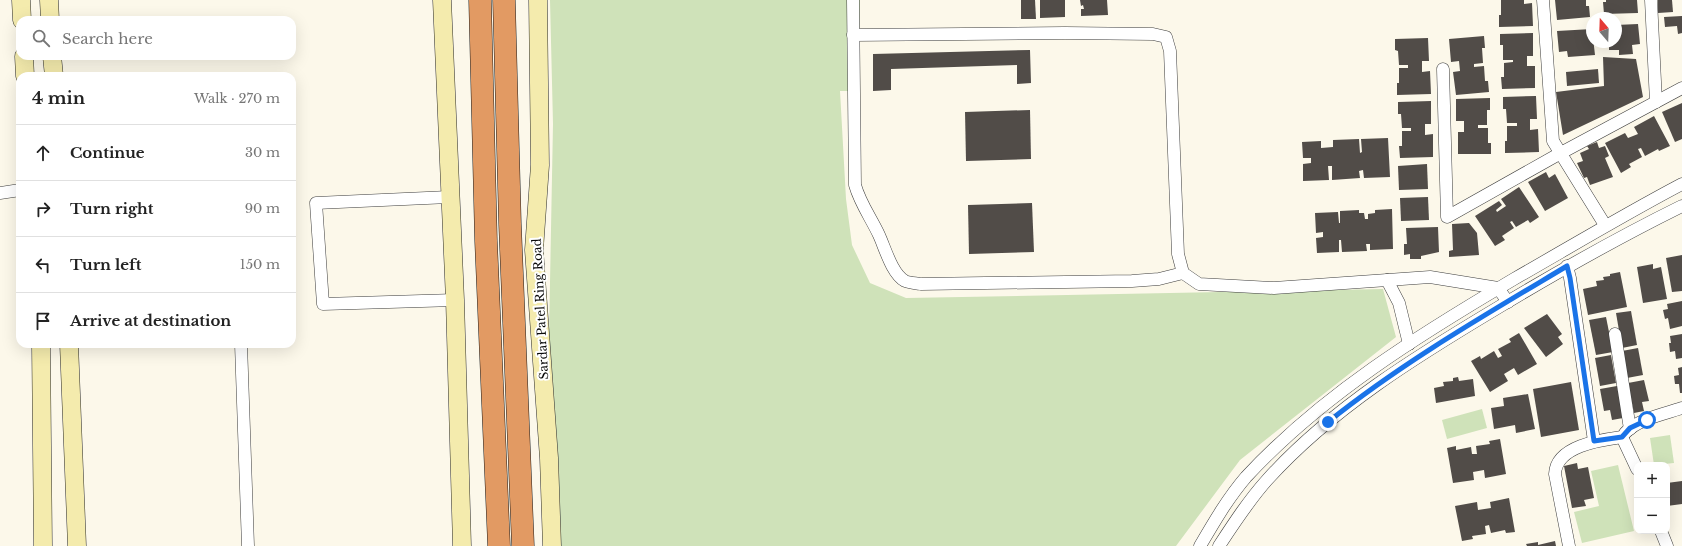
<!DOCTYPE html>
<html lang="en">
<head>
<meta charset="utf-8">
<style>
	:root { --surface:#fff; --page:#f2f2f2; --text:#222; --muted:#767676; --line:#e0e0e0 }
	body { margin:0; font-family:"Libre Baskerville",serif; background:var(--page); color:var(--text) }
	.controls { position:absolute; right:12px; bottom:12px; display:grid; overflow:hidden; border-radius:8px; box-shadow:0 4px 16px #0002 }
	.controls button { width:36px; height:36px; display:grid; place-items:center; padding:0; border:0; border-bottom:1px solid var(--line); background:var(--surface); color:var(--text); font:20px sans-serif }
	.compass { position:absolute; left:1586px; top:12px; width:36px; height:36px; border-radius:50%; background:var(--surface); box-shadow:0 4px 16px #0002; rotate:341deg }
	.stop { position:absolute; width:12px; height:12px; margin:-9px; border:3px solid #1a73e8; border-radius:50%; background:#fff }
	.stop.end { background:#1a73e8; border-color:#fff; box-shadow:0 1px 4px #0008 }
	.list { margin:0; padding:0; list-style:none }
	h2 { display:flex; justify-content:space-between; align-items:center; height:52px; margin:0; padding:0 16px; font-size:17px }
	h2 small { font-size:13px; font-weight:400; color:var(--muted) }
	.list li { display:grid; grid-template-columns:26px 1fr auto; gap:12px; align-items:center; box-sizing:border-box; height:56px; padding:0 16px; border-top:1px solid var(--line) }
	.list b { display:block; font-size:15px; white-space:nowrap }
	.list em { font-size:13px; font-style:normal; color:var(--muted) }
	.icon { flex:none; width:22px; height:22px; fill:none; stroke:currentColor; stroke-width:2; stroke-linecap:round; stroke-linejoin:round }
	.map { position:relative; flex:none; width:1682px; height:546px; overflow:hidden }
	.search { position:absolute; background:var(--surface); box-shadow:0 4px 16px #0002; left:16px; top:16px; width:280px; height:44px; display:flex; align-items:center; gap:10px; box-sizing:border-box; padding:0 14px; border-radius:12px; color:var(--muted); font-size:15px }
	.panel { position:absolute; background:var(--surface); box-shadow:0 4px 16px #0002; left:16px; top:72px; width:280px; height:276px; border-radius:12px }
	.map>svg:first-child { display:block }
	.green { fill:#cfe2b9 }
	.building { fill:#514c48 }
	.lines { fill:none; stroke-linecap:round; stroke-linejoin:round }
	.street-casing { stroke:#3d3d3d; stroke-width:13 }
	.secondary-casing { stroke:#2c2c2c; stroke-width:19 }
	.highway-casing { stroke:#1b1b1b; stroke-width:23 }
	.street { stroke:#fff; stroke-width:12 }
	.secondary { stroke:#f4ebad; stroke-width:18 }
	.highway { stroke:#e29a63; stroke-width:22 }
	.route { stroke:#1a73e8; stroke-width:5 }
	.labels { text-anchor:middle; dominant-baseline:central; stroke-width:4; stroke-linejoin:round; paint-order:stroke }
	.street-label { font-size:12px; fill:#0a0a0a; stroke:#fff }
</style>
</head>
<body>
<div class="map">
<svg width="1682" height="546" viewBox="0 0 1682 546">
	<rect width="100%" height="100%" fill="#fcf8ea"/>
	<g class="green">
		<path d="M550,0h310l-1,91h-19l6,108 6,46 18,38 36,15 477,-9 13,48 -156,123 -64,86h-631l8,-422z"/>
		<path d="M1482,409l5,19 -40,11 -5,-19z"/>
		<path d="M1670,435l4,28 -20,2 -4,-27z"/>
		<path d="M1618,465l16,66 -52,12 -8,-31 25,-6 -8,-35z"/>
	</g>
	<g class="building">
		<path d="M1021,0h14l1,19h-15z"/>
		<path d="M1040,0h25v17l-25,1z"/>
		<path d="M1080,0h27l1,15 -27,1v-7h3l-1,-4 -2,1z"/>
		<path d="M1501,0h23v4l8,-1 1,23 -34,1v-12h2z"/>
		<path d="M1555,0h31v6h3l1,11 -33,3z"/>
		<path d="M1606,0h31l1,13 -34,1 -1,-12h3z"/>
		<path d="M1658,0h14l1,12 -15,1z"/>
		<path d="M1682,16v17l-4,1 -1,-8 -12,1 -1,-10z"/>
		<path d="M1638,24l2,20 -8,1 1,9 -14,1v-5h-10v-8h7v-17z"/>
		<path d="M1592,29l3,26 -27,2 -1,-6 -8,1 -2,-21z"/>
		<path d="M1533,33v23h-6v10h8v22l-33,1 -1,-12h3v-14l9,-1v-2h-10v-15h-3v-11z"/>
		<path d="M1484,36l1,12h-3l1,15 -9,1v3l10,-1 1,15h3l1,11 -33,3 -3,-23 7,-1 -1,-10 -8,1 -2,-23z"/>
		<path d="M1428,38l1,23h-7v11l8,-1 1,23 -34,1v-12h2v-15h9v-3h-9l-1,-14 -3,-1v-11z"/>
		<path d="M1030,50l1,33 -14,1v-19l-126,4v21l-18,1v-37z"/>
		<path d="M1603,57l33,2 7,38 -80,38 -7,-43 48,-6z"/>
		<path d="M1598,69l1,14 -32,3 -1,-14z"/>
		<path d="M1536,96l1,23h-7v11l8,-1 1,23 -34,1v-12h2v-15h10v-3h-10l-1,-14h-3v-12z"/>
		<path d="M1490,98v12h-3v15h-9v3h10v15h3v11h-33v-22h6v-11h-8v-22z"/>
		<path d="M1431,101v23h-6v11l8,-1v23l-33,1 -1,-12h3v-15h9v-3h-9l-1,-14h-3v-12z"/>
		<path d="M1682,103v36l-7,3 -13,-30z"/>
		<path d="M1030,110l1,49 -65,2 -1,-49z"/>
		<path d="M1654,116l16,30 -11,5 -1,-2 -13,7 -4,-8 -3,1 4,8 -13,7 2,3 -10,6 -16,-30 20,-10 3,5 10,-4 -4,-7z"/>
		<path d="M1388,138l2,39 -26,1 -1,-8 -4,1 1,7 -28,2v-14h-4l1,14 -26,1v-17l8,-1v-5h-8l-1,-16 19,-1v7l12,-1v-7l26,-1 1,14 2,-1 -1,-13z"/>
		<path d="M1597,142l2,6 6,-2 4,10 -4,2 8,19 -23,8 -3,-8 -3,1 -7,-15 6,-2 -3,-8 9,-4 -2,-3z"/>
		<path d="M1427,164l1,25 -29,1 -1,-24z"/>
		<path d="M1546,172l3,6 6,-4 13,24 -23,13 -17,-29z"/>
		<path d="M1519,187l20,30 -9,6 -2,-3 -12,7 -4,-6 -2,1 4,6 -12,8 3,4 -10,6 -20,-30 24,-15 3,4 -6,5 1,2 9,-6 -5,-7z"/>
		<path d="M1428,197l1,23 -28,1 -1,-23z"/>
		<path d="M1032,203l2,49 -65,2 -1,-49z"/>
		<path d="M1392,209l1,40 -23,1v-6h-4l1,7 -25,1 -1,-12h-2v12l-22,1 -1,-15 7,-1v-5l-7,1 -1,-20 23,-1 1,11h1v-12l19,-1v3h5l1,6h3v-5l7,-1v-3z"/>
		<path d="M1469,223l8,10 2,22 -30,2v-6l4,-1 -1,-26z"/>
		<path d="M1438,227l1,25 -18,4v3h-11v-5l-6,1v-11h3l-1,-16z"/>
		<path d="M1682,255v36l-10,1 -6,-34z"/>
		<path d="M1653,264v5l8,-2 6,32 -24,4 -6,-36z"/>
		<path d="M1620,272l7,35 -39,8 -5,-26 14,-3 -1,-5 8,-1 -1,-3 7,-1v-2z"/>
		<path d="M1682,301v25l-12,3 -2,-11 -3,1 -2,-9 5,-1 -1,-5z"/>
		<path d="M1631,311l6,34 -15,3 -6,-35z"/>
		<path d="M1547,314l15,20 -4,3 5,7 -17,13 -22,-29z"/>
		<path d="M1606,317l7,35 -17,3 -7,-35z"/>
		<path d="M1519,333l18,31 -19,11 -4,-7 -10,6 4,7 -18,11 -19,-31 9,-5 1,3 13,-8 4,7 4,-2 -4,-7 13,-7 -2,-3z"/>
		<path d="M1682,334v24l-6,1 -1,-8 -5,1 -1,-9h2l-1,-7z"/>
		<path d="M1638,348l5,27 -16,3 -5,-27z"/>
		<path d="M1611,355l5,28 -16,3 -5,-28z"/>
		<path d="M1682,367v26h-2l-1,-9h-4l-1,-8 5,-1 -1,-7z"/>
		<path d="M1458,377l1,4 14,-2 2,17 -39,7 -2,-15 10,-2 -1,-4 10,-1v-3z"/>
		<path d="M1644,380l5,21 -7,1 2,9 -10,2 -6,-30z"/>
		<path d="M1571,382l8,48 -38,7 -8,-48z"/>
		<path d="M1617,386l6,32 -11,2 -2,-10 -6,1 -4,-22z"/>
		<path d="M1528,394l7,35 -19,4 -1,-8 -21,4 -3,-21 13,-2 -1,-8z"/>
		<path d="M1500,439l6,35 -21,4 -1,-8 -11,2 1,8 -21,3 -6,-35 9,-2v4l15,-3 1,7h5l-1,-8 14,-2 -1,-3z"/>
		<path d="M1577,463l1,6 10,-2 6,31 -10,2 2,6 -14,2 -8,-42z"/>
		<path d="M1682,481v23l-15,2v-23z"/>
		<path d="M1509,498l6,34 -9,1 -1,-3 -14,3 -2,-8 -4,1 1,8 -14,2 1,3 -11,2 -7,-35 22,-4 1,8 13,-2 -1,-6z"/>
		<path d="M1555,541l1,5h-29l-1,-2 12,-2v3z"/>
	</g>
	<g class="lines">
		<g class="street-casing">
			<g id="street">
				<path d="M853,0l2,185c5,18 16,33 24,50 6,13 13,39 26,46 4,2 11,2 16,3l211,-3 27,-2 24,-6"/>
				<path d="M1543,0l10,141 52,84"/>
				<path d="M1651,0l5,102"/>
				<path d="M853,35l212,-2 88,1 13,3 4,14 8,203 5,19 16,11 75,4 156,-11 68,11 10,14"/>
				<path d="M1443,69l4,148 112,-63 123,-66"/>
				<path d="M0,193l20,-3"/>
				<path d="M449,197l-133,6 7,101 132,-4"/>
				<path d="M1567,266l3,12 24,163"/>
				<path d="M1387,280l12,23 10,41"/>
				<path d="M1615,334l15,95"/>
				<path d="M241,344l7,202"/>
				<path d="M1625,433c13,-14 39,-19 57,-25"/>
				<path d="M1661,531l6,15"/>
				<path d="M1200,546c14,-24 28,-48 46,-69 76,-82 173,-142 268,-198 56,-32 111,-65 168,-95"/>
				<path d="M1219,546c15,-23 30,-46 48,-66 65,-72 150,-124 232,-173 60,-36 120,-70 183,-101"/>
				<path d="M1569,546l-14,-72c1,-28 45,-34 67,-37l15,32"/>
			</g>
		</g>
		<g class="secondary-casing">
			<g id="secondary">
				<path d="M21,0l1,20"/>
				<path d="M49,0l1,20"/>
				<path d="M442,0l13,300 7,246"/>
				<path d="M538,0l2,165 -6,85 15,208 3,88"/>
				<path d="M24,56l1,20"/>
				<path d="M52,56l2,20"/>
				<path d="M41,344l2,202"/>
				<path d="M69,344l8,202"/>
			</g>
		</g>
		<g class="highway-casing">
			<g id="highway">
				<path d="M480,0l6,241 13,305"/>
				<path d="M504,0l6,224 13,322"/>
			</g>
		</g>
		<use href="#street" class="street"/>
		<use href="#secondary" class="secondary"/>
		<use href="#highway" class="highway"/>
	</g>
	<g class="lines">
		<path class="route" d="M1328,422c75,-60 157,-107 239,-156l3,12 24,163 28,-4 8,-9 17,-8"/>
	</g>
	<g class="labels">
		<g class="street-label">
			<text transform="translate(540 309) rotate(-93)">Sardar Patel Ring Road</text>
		</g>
	</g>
</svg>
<div class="controls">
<button>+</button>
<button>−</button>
</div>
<svg class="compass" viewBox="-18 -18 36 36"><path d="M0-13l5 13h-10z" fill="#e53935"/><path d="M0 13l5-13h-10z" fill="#767676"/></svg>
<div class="stop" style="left:1647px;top:420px"></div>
<div class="stop end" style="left:1328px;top:422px"></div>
<div class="search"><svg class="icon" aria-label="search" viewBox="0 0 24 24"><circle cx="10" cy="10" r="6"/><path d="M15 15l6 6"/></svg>Search here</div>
<section class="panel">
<h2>4 min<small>Walk · 270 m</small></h2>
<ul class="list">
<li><svg class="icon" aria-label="ahead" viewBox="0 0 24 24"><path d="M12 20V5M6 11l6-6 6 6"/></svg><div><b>Continue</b></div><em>30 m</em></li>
<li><svg class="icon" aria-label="right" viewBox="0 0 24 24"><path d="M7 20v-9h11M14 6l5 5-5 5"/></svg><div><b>Turn right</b></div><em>90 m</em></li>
<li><svg class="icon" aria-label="left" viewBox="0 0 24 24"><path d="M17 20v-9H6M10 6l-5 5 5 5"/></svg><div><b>Turn left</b></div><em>150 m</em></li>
<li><svg class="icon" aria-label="arrive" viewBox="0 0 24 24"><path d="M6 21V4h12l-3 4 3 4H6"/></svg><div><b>Arrive at destination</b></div></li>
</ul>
</section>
</div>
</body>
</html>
